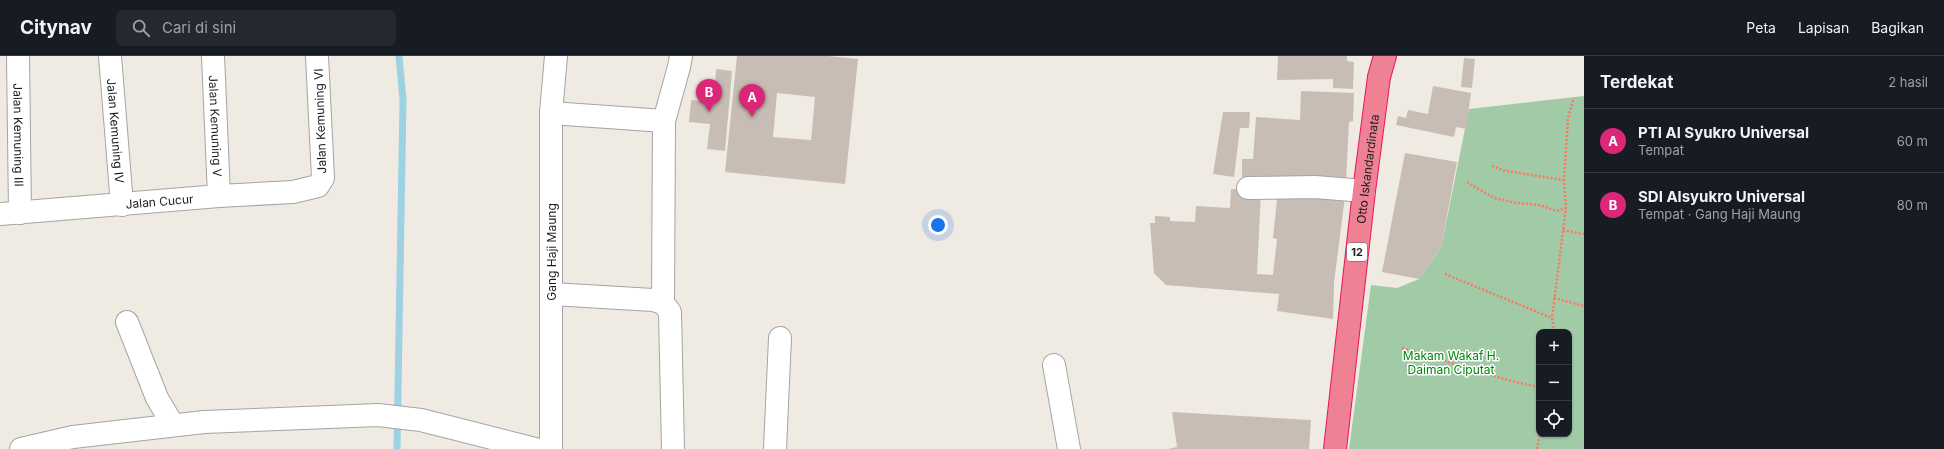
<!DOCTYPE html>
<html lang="id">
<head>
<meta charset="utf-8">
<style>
	:root { --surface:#171b24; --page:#242831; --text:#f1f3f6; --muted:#9ea1a6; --line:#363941; --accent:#db2777 }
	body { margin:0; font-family:Inter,sans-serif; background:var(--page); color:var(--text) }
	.controls { position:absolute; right:12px; bottom:12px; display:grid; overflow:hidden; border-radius:8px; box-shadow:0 1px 3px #0004 }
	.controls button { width:36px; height:36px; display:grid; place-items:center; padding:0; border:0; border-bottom:1px solid var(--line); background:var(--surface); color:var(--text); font:20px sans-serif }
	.you { position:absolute; left:938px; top:169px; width:14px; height:14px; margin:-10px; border:3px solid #fff; border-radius:50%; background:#1a73e8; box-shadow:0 0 0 6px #1a73e833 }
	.badge { display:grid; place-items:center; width:26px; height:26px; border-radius:50%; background:var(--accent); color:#fff; font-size:13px; font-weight:700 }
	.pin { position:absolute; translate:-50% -33px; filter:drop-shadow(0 1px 2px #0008) }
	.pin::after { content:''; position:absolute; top:21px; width:14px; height:12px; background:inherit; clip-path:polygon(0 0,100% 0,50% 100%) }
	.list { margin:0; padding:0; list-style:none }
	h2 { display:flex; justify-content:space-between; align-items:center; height:52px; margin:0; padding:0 16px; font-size:17px }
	h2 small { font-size:13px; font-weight:400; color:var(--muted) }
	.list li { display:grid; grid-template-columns:26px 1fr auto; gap:12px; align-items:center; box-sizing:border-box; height:64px; padding:0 16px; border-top:1px solid var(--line) }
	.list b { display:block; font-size:15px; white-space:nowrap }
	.list p { margin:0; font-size:13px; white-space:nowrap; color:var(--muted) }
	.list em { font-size:13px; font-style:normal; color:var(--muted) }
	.icon { flex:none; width:22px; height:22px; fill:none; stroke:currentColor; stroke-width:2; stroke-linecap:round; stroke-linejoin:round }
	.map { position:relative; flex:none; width:1584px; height:393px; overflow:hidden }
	header { display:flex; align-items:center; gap:24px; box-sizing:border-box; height:56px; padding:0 20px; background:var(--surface); border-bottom:1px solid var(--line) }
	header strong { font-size:19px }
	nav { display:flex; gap:22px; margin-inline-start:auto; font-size:14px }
	.search { width:280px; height:36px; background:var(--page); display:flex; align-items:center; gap:10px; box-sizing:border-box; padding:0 14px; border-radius:8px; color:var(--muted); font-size:15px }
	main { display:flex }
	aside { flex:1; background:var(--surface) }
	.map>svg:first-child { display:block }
	.cemetery { fill:#a1cba7; fill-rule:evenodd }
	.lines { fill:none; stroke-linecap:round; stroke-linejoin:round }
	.stream { stroke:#9ed2e2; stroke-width:7 }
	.building { fill:#c8bdb5; fill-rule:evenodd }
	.minor-casing { stroke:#a4a4a4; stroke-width:24 }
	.highway-casing { stroke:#ea125b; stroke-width:24 }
	.path { stroke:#ff7464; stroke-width:2.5; stroke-dasharray:2 2; stroke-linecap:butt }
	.minor { stroke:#fff; stroke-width:22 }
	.highway { stroke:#ef8195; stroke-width:22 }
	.labels { text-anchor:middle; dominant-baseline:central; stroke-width:3; stroke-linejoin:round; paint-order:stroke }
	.shield { fill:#fff; stroke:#616161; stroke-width:1 }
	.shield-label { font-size:11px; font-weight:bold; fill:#1d1d1d }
	.street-label { font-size:12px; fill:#1d1d1d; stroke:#fff }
	.park-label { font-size:12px; fill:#00860c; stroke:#fff }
</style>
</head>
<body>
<header>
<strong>Citynav</strong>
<div class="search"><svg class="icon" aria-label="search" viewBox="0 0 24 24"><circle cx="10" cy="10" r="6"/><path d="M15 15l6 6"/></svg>Cari di sini</div>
<nav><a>Peta</a><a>Lapisan</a><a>Bagikan</a></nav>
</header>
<main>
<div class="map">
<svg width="1584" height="393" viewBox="0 0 1584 393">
	<rect width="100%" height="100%" fill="#f0ebe2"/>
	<path class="cemetery" d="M1584,40v353h-235l22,-164 26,3 22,-9 22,-31 28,-139zM1539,276h30v102h-30z"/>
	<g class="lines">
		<path class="stream" d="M397,393l6,-349 -4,-44"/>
	</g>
	<g class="building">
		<path d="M737,0h91l30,3 -13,125 -120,-12zM777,37l38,4 -4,43 -38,-3z"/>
		<path d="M1278,0h69v5l7,1 -1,27 -20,-1v-9l-56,1z"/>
		<path d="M1464,2l11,1 -3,29 -11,-1z"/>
		<path d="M716,13l16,2 -7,80 -18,-2 3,-25 -21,-2 2,-22 23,2z"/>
		<path d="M1433,30l38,7 -5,36 -10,-2 -2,10 -58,-12 2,-9 8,2 2,-8 20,4z"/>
		<path d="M1301,35l53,2 -1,28 -4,1 -3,59 -104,-3v-19h11l3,-42 44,3z"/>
		<path d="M1223,56h27l-1,16h-9l-6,49 -21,-3z"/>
		<path d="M1405,97l52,9 -16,86 -22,31 -37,-7z"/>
		<path d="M1231,133l30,2 -4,83 16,1 4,-36 -4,-1 5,-48 67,6 -11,87 -1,36 -56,-8 2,-17 -113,-9 -12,-12 -4,-50h5v-7l15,1v4l25,1 1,-16 34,2z"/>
		<path d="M1172,356l139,8 -2,29h-141l9,-2z"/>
	</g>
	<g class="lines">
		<g class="minor-casing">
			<g id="minor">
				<path id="s1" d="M18,0l2,157"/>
				<path id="s2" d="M110,0l12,149"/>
				<path id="s3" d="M213,0l6,140"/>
				<path d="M551,57l113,8 15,-54 2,-11"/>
				<path d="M1248,132l67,-1 49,4"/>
				<path id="s4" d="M0,158l219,-18 74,-4 25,-6 5,-8 -6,-122"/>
				<path d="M552,238l101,6 10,3 7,9 3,137"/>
				<path d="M663,247l1,-182"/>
				<path d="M127,266l30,76 16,27"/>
				<path d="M1054,309l15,84"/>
				<path d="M21,393l52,-12 131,-15 174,-7 43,5 114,29"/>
				<path d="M551,393v-336l5,-57"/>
				<path d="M775,393l5,-111"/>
			</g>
		</g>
		<g class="highway-casing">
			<g id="highway">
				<path id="s5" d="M1335,393l29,-258 15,-114 6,-21"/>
			</g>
		</g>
		<g class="path">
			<path d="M1492,110l14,5 58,9"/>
			<path d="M1467,126l27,16 23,5 22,2 18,6 9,-3"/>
			<path d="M1563,174l21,4"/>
			<path d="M1445,218l107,44"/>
			<path d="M1554,242l30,8"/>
			<path d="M1554,276l-2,-14 14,-110 -2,-28 4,-62 5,-18"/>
			<path d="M1402,292l109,33 28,6"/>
			<path d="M1537,393l3,-15"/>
		</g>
		<use href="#minor" class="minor"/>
		<use href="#highway" class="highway"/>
	</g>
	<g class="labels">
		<rect class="shield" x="1347" y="187" width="20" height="18" rx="3"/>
		<g class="shield-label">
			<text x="1357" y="196">12</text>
		</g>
		<g class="street-label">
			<text transform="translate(320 65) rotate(-92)">Jalan Kemuning VI</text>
			<text stroke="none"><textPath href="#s3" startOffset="70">Jalan Kemuning V</textPath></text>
			<text stroke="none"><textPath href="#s2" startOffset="75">Jalan Kemuning IV</textPath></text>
			<text stroke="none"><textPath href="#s1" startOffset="79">Jalan Kemuning III</textPath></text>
			<text stroke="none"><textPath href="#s5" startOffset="282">Otto Iskandardinata</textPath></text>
			<text stroke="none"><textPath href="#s4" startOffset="160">Jalan Cucur</textPath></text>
			<text transform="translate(551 196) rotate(-90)">Gang Haji Maung</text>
		</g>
		<g class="park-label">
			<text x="1451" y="299">Makam Wakaf H.<tspan x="1451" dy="14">Daiman Ciputat</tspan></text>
		</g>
	</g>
</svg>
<div class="controls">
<button>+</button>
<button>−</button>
<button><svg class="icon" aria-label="locate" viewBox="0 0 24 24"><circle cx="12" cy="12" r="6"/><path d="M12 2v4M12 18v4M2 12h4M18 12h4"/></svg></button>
</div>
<div class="you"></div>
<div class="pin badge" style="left:752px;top:61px">A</div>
<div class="pin badge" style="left:709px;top:56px">B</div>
</div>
<aside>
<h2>Terdekat<small>2 hasil</small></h2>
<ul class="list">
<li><span class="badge">A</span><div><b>PTI Al Syukro Universal</b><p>Tempat</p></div><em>60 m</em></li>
<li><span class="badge">B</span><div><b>SDI Alsyukro Universal</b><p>Tempat · Gang Haji Maung</p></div><em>80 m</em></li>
</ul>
</aside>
</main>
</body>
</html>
